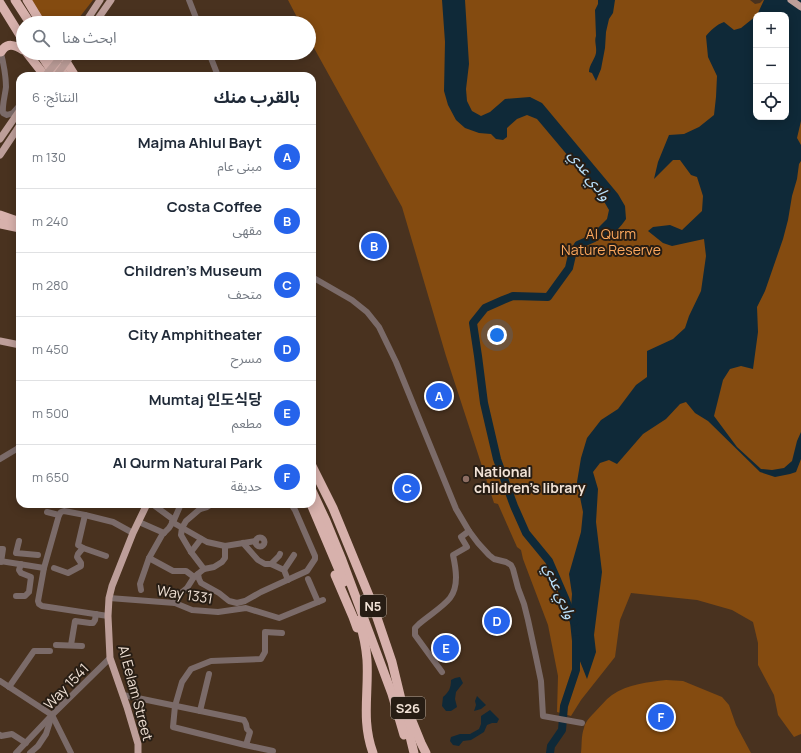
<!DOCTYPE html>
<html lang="ar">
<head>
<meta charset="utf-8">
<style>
	:root { --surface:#fff; --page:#f2f2f3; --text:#1f2937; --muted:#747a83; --line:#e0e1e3; --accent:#2563eb }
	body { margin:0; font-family:Manrope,"Noto Sans Arabic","Noto Sans KR",sans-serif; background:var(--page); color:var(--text); direction:rtl }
	.controls { position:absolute; right:12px; top:12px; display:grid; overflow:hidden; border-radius:8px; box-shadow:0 2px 10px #0003 }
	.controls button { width:36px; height:36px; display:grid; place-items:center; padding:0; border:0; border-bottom:1px solid var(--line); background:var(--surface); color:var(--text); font:20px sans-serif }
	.you { position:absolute; left:497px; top:335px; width:14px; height:14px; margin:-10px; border:3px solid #fff; border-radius:50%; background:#1a73e8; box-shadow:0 0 0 6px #1a73e833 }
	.badge { display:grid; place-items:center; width:26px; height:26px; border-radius:50%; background:var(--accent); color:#fff; font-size:13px; font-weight:700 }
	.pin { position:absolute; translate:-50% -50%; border:2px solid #fff; box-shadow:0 1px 4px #0006 }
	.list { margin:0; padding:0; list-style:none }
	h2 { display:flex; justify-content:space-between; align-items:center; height:52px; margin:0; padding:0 16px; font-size:17px }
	h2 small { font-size:13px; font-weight:400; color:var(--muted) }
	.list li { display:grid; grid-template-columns:26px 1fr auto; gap:12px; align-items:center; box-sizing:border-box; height:64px; padding:0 16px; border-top:1px solid var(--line) }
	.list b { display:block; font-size:15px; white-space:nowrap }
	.list p { margin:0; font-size:13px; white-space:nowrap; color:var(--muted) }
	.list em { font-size:13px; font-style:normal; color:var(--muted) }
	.icon { flex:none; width:22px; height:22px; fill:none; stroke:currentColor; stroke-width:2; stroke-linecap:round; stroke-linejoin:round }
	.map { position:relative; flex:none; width:801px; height:753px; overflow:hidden; direction:ltr }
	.search { position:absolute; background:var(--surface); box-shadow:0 2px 10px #0003; left:16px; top:16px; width:300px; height:44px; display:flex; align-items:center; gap:10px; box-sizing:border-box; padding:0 14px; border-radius:22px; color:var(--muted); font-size:15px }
	.panel { position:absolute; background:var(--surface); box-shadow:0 2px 10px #0003; left:16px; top:72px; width:300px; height:436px; border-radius:12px; direction:rtl }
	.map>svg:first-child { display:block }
	.green { fill:#844b10; fill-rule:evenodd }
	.water { fill:#0f2938 }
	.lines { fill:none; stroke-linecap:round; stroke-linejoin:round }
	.river { stroke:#0f2938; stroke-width:8 }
	.minor { stroke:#7b6b69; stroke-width:6 }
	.major { stroke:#bd9e99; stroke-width:7 }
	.highway { stroke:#d7b1ac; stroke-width:9 }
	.major-bridge { stroke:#bd9e99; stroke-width:7 }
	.education-dot { fill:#8d6e63; stroke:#271d14; stroke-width:1.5 }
	.labels { text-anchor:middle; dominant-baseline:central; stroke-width:4; stroke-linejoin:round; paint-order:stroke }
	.shield { fill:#271d14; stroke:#b4a79c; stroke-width:1 }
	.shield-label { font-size:13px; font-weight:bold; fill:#f1e2d6 }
	.park-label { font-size:14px; fill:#fda85d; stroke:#271d14 }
	.poi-label { font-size:14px; font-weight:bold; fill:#f1e2d6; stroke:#271d14; text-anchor:start }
	.street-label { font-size:14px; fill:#f1e2d6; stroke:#271d14 }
	.water-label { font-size:15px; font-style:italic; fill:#bce3fd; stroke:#271d14 }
</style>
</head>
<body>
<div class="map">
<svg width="801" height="753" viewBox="0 0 801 753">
	<rect width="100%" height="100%" fill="#49321f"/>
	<g class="green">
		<path d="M30,0h63l-18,23h-30z"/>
		<path d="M288,0h462l5,4 5,-1 3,-3h13l25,18v716l-7,3 -16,-22 -4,-20 -16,-30v-22l-5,-21 -21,-12 -35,-10 -66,-7 -11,27 -5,37 -34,43 -10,16 -14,-4 1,-36 -10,-51 -25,-66 -2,-9 -4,-3 -19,-43 -4,-1 -48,-147 -44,-149 -93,-168v-16h-9zM756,15h30v102h-30z"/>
		<path d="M666,680l17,1 39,16 7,8 7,20 15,28h-170c1,-8 0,-17 3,-25 1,-6 6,-11 10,-15 6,-6 11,-13 18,-18 16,-11 36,-13 54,-15z"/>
	</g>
	<g class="water">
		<path d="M442,0h23l4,64 -3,25 1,12 5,10 9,5 9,-4 15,-13 25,-2 12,6 76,91 7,12 1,13c-13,18 -16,18 -38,19l19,-19 2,-9 -7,-12 -12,-16 -53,-63 -10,-4 -10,4 -10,9v9l-4,3 -7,-1 -5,-5 -12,-1 -14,-5 -9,-8 -8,-15 -4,-14 1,-49z"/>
		<path d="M598,0h17l-2,13 -4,6 -3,13 -1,16 -4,21 -5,12 -4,-8 -3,-1c0,-7 6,-13 7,-19 1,-6 -2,-12 0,-17l-1,-26 3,-6z"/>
		<path d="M764,0h37v121l-4,17 4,7v16l-2,3 -2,15 -5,17 -4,24 -5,19 -18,52 -8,16 1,25 -5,37 -12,-3 -11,3 -7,11 -9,36 23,31 24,22 11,1 12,-2 8,-7 5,-20 4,-9v27l-5,13 -6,2 -15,3 -15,-5 -52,-51 -13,-8 -9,-11 -6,2 -14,15 -23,15 -26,30 -8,-4 -9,3 -7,9 5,17 -2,33 6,50 -8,63 2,17 -9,27 -15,-38 -2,-19 2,-28 -3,-20 12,-42 2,-20 -6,-30 4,-24 6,-20 14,-18 17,-11 18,-24 11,-8v-26l26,-12 12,-11 4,-12 12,-25 5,-35 -2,-17 -32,7 -9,-3 -15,-12 5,-4 17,-2 12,5 20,-19 1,-15 -6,-19 -6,-2 -11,-15h-7l-19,19 4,-17 11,-27 15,-1 15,-7 15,-12 2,-18 1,-21 -9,-19 -2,-21c5,-6 10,-11 18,-14l10,8 7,-2 15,-12v101h30v-102h-29z"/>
		<path d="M460,677l3,6 -7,9 -1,7 2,8 -6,4h-5l-4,-5 1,-9c6,-5 8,-9 8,-17l4,-2z"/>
		<path d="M477,696l9,9 -5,4 -7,2 2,-6 -1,-4z"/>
		<path d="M490,710l9,9 -2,4h-5l-5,2 -3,7 -13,8 -8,1 -4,5 -6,-1 -3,-4 1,-4 9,-3h10l9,-5 2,-5v-8z"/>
	</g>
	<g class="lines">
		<g class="river">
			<path d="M574,622l-9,-24 -16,-37 -23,-28 -12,-27 -17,-47 -13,-56 -6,-47 -5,-33 12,-15 18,-8 10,-4 35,1 21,-29 3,-13 6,-10 16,-7 8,-6"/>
			<path d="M550,753l1,-7 11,-16 2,-24 12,-36v-31"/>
		</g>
		<g class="minor">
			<path d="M189,0l9,23"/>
			<path d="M0,49c3,12 6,25 6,38 -1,9 -4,18 -3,26l4,2 6,-2 7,-8"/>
			<path d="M209,53l9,23"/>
			<path d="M312,277l40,23 15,12 12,15 17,35 60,147 13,22 9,12 11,12 5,4 12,3 5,3 2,4 5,19 6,16 4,16 8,37 5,24 2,35 39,7"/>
			<path d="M0,459l20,-12"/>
			<path d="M156,504l-1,2 19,14"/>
			<path d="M200,509l7,-2 5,-3"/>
			<path d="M47,512l12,3"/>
			<path d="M85,515l-7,30 5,3 23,8"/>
			<path d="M139,522l25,11"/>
			<path d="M172,522l35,20 18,4 31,-5"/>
			<circle cx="260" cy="542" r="4.5"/>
			<path d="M19,541l-3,12 22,2"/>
			<path d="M243,543l15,17 7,4h6l13,6 4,10"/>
			<path d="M0,549h3l-2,13"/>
			<path d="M191,552l10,-13"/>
			<path d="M149,558l24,13h13l8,6"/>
			<path d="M0,561l44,7"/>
			<path d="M271,564l8,-8 1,-2"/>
			<path d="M54,568l14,5 13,-7v-3l-4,-6 1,-3 5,-6"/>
			<path d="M204,569l-13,-17 -10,-17 1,-7 4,-7 14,-12 4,-5"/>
			<path d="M284,570l10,-15"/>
			<path d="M198,574l1,5 2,4 18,10 10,8 8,2 8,-2 16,-9 46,-21 8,-12v-3l-20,-46 -4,-6"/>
			<path d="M308,579l10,23"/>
			<path d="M141,590l-1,-6 9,-26 13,-23 7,-7 5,-8 7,-16"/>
			<path d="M16,596h9l4,-4 2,-15 -10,-4 -2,-3 2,-6"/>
			<path d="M109,598l66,5 17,7 26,2 28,-4 33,10 44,-18"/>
			<path d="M175,603l1,-6 11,-9 7,-11 10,-8 10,-2 8,-5 3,-4v-12"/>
			<path d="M108,616l-66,-10 -3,-2 -1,-3 6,-33 15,-53 2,-3 3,-1 21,4 28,7 20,11"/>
			<path d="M56,645l26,1"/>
			<path d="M71,645l4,-24 15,2h3l2,-3 1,-6"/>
			<path d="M442,672l-27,-37v-7l4,-4c9,-8 24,-17 31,-26 9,-12 6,-29 3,-43l14,-8 -6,-10 8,-6"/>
			<path d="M0,681l52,34 19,38"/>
			<path d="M9,687l25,-36h16"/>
			<path d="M123,695l121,25 2,4 1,5 3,3 -4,13"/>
			<path d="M200,711l9,-37"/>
			<path d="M0,735l1,1 11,-2 14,9"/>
			<path d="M273,751l-28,-6 -72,-18 2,-21 7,-24 9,-13 20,-8 50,-2 4,-7v-20l17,1"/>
			<path d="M16,753l35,-37"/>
			<path d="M30,753l8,-7 8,-12 6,-19 58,-57"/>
		</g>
		<g class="major">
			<path d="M791,0l10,7"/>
			<path d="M85,23l15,-23"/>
			<path d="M95,23l16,-23"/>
			<path d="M0,139l20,-29"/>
			<path d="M0,155l20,-30"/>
			<path d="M0,341l20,4"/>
			<path d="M138,753v-9l-11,-37 -17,-49 -2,-42 1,-18 3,-12 21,-53 14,-29"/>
		</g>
		<g class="highway">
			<path d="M15,0l15,23"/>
			<path d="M27,0l14,23"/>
			<path d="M0,3l23,37"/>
			<path d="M1,52c6,-10 14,-7 22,-2"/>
			<path d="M27,53l18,23"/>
			<path d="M40,53l15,23"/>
			<path d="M50,53l15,23"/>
			<path d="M62,55l13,21"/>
			<path d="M0,215l20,7"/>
			<path d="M0,224l20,4"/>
			<path d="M312,466l21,42 39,95 20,59 22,91"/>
			<path d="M312,491l14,30 16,39 50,134 12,41"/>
			<path d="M311,504l33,78"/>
			<path d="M335,575l18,42 4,11"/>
			<path d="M359,620c4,13 7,26 8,40 2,33 -6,60 6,93"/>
			<path d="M410,716l11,27 5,10"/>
		</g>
		<g class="major-bridge">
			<path d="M45,76l19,-23"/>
			<path d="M56,76l17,-23"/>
		</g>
	</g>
	<circle class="education-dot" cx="466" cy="479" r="4"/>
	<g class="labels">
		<g class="shield">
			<rect x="360" y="595" width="26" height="22" rx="3"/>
			<rect x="391" y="697" width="34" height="22" rx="3"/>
		</g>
		<g class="shield-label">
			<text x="373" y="606">N5</text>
			<text x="408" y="708">S26</text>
		</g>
		<g class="park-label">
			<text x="611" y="233">Al Qurm<tspan x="611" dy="16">Nature Reserve</tspan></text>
		</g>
		<g class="poi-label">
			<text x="474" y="471">National<tspan x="474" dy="16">children’s library</tspan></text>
		</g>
		<g class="street-label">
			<text transform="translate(185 594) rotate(9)">Way 1331</text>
			<text transform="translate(66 686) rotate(-46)">Way 1541</text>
			<text transform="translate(136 693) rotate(75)">Al Eelam Street</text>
		</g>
		<g class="water-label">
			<text transform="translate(590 175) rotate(53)">وادي عدي</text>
			<text transform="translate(560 591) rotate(67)">وادي عدي</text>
		</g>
	</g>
</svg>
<div class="controls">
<button>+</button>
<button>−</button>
<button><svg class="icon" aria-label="locate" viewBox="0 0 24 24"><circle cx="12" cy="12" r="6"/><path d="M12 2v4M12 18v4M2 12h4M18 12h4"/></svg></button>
</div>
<div class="you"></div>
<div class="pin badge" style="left:439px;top:396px">A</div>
<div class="pin badge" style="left:374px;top:246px">B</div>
<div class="pin badge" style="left:407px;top:488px">C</div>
<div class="pin badge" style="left:497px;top:621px">D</div>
<div class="pin badge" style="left:446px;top:648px">E</div>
<div class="pin badge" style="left:661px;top:717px">F</div>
<div class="search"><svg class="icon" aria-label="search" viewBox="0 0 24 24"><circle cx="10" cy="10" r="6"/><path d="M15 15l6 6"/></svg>ابحث هنا</div>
<section class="panel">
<h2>بالقرب منك<small>النتائج: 6</small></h2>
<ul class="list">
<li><span class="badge">A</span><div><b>Majma Ahlul Bayt</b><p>مبنى عام</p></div><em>130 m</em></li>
<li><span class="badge">B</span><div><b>Costa Coffee</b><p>مقهى</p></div><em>240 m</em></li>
<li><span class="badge">C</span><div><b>Children's Museum</b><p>متحف</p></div><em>280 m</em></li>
<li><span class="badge">D</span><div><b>City Amphitheater</b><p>مسرح</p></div><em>450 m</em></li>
<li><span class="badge">E</span><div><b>Mumtaj 인도식당</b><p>مطعم</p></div><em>500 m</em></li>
<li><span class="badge">F</span><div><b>Al Qurm Natural Park</b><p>حديقة</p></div><em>650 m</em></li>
</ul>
</section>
</div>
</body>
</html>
